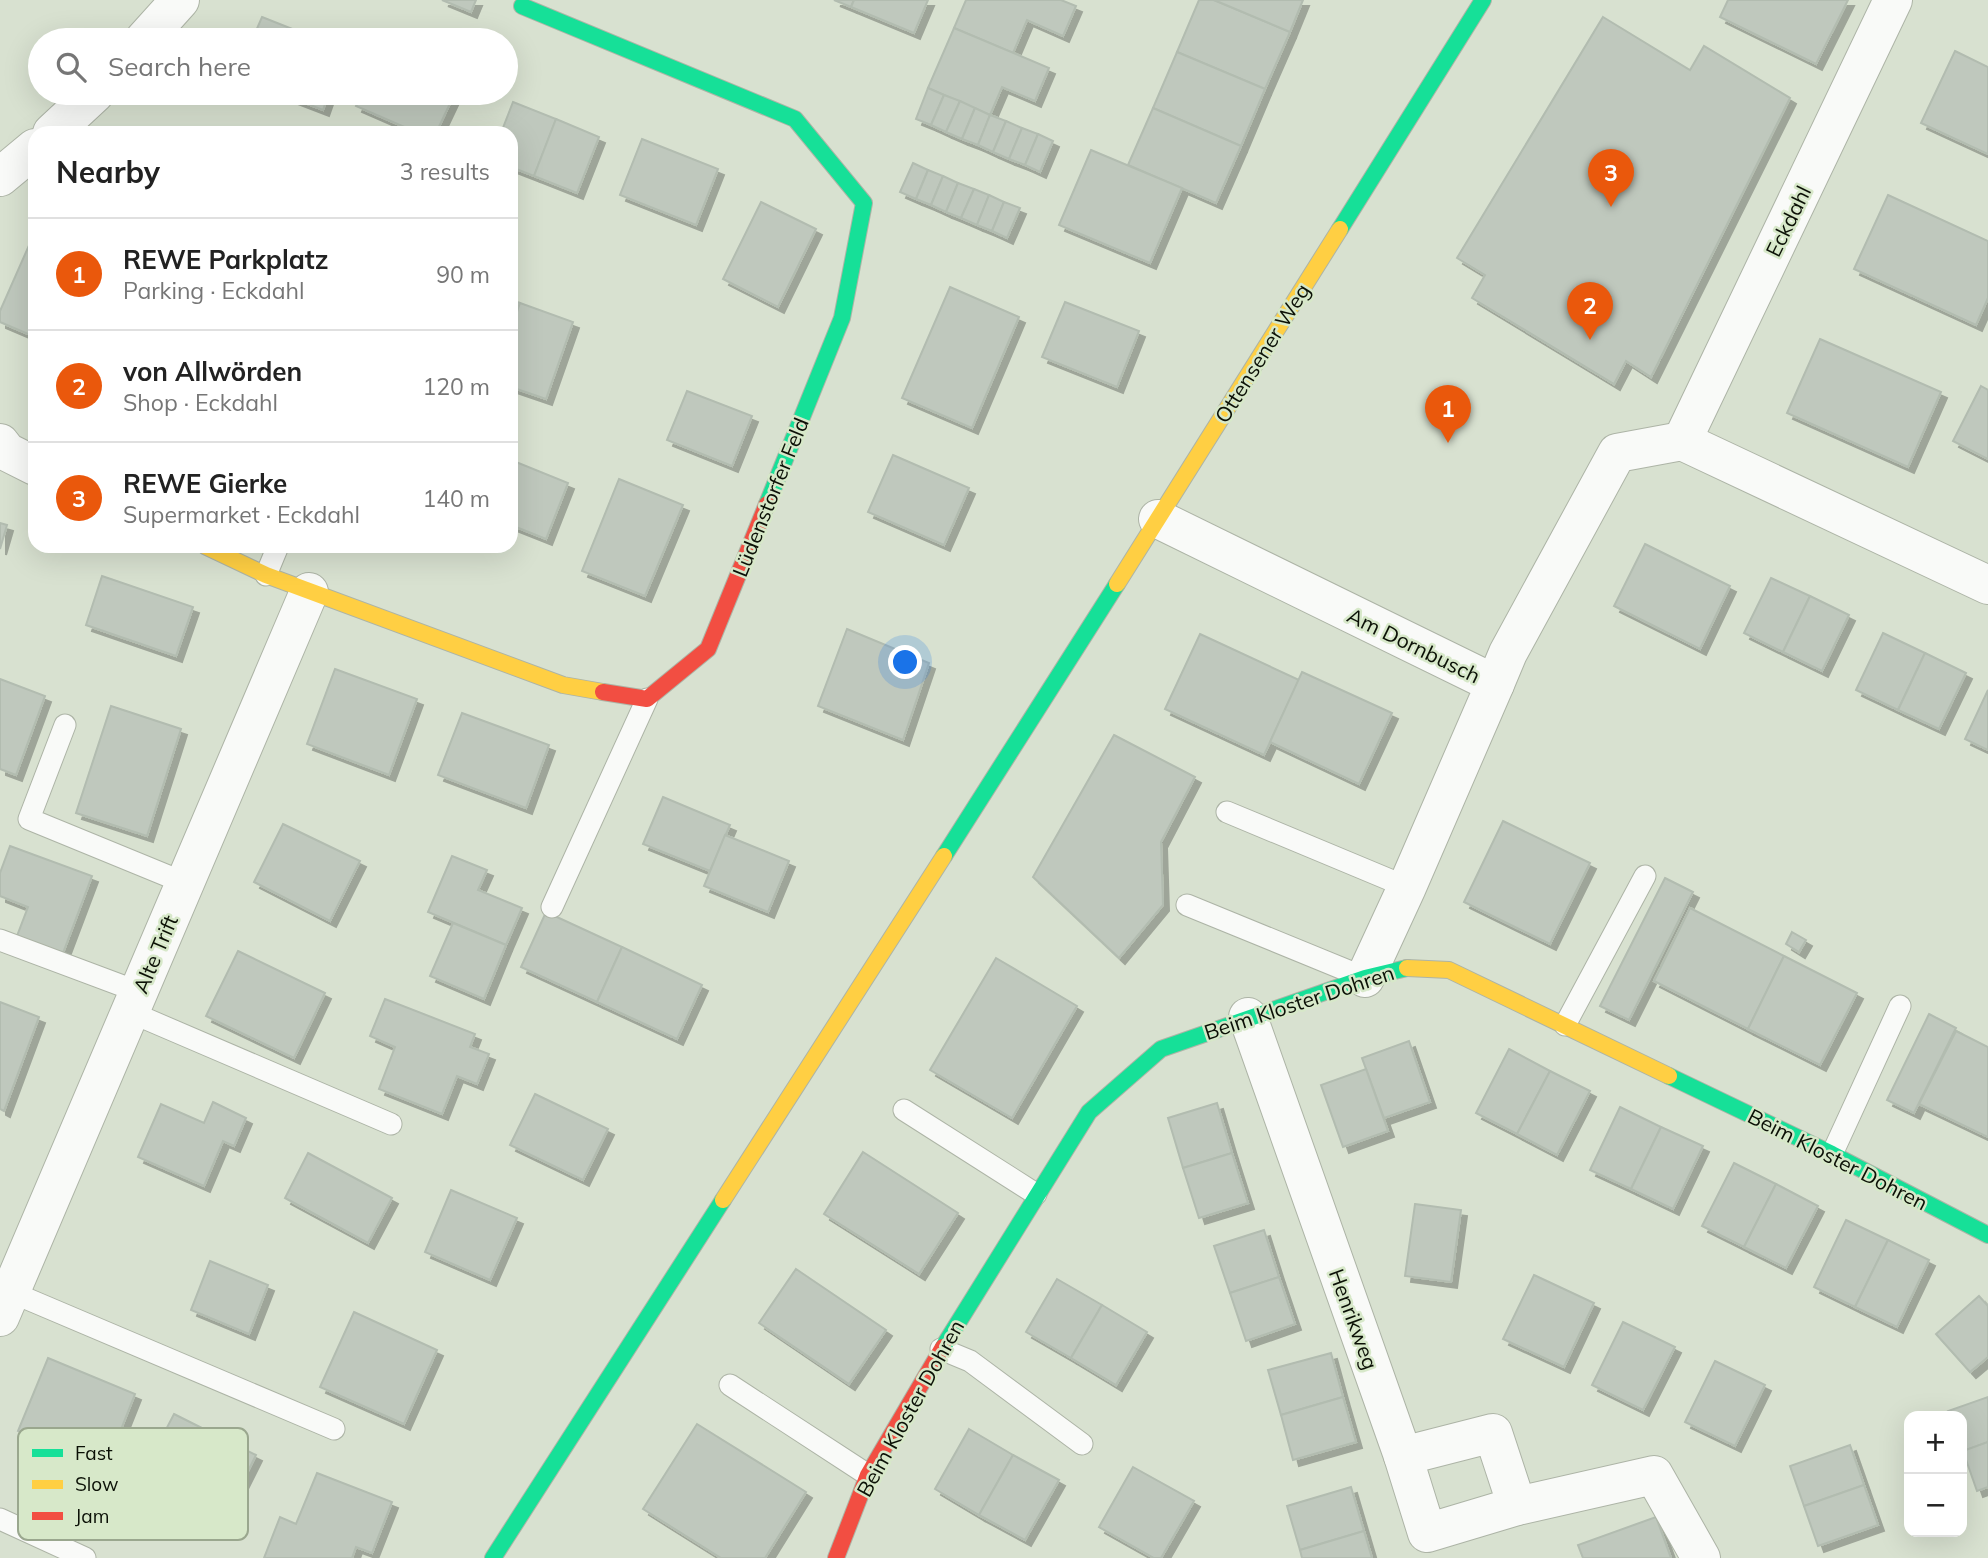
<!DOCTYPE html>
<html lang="en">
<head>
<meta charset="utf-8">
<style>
	:root { --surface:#fff; --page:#f2f2f2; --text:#222; --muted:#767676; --line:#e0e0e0; --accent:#ea580c }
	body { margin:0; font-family:Mulish,sans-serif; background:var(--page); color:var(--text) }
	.controls { position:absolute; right:21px; bottom:21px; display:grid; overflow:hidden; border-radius:14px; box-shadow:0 7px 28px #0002 }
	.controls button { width:63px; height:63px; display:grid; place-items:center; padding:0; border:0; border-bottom:2px solid var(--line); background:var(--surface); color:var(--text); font:35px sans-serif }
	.you { position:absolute; left:906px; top:663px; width:24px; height:24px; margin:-18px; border:5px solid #fff; border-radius:50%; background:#1a73e8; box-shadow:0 0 0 10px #1a73e833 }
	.badge { display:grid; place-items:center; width:46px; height:46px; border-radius:50%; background:var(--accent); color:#fff; font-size:23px; font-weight:700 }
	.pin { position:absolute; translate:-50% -58px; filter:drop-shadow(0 2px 4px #0008) }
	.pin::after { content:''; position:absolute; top:37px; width:24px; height:21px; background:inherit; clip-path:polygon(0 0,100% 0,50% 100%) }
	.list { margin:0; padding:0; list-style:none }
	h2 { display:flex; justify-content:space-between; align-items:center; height:91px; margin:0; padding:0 28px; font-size:30px }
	h2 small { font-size:23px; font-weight:400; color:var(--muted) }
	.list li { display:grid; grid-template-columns:46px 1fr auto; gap:21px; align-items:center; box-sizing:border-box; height:112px; padding:0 28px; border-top:2px solid var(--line) }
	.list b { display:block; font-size:26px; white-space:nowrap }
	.list p { margin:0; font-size:23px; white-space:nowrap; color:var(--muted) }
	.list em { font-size:23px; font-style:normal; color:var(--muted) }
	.icon { flex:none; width:38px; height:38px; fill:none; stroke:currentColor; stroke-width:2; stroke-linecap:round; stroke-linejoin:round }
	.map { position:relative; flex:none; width:1988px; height:1558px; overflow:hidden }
	.search { position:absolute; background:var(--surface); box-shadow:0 7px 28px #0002; left:28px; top:28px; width:490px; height:77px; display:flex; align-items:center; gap:18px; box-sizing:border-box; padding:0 24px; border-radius:38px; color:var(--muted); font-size:26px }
	.panel { position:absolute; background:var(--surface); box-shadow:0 7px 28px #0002; left:28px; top:126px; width:490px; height:427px; border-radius:21px }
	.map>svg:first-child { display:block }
	.building { fill:#bfc8bd; stroke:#b2bcb0; stroke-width:2; filter:url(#shadow) }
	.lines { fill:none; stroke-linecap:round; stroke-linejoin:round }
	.lane-casing { stroke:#adb4a6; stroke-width:23 }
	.street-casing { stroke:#adb4a6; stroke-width:40 }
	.fast-casing { stroke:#adb4a6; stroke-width:18 }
	.slow-casing { stroke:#adb4a6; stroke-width:18 }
	.jam-casing { stroke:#adb4a6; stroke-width:18 }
	.lane { stroke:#f9faf8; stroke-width:21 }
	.street { stroke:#f9faf8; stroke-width:38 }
	.fast { stroke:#16e098; stroke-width:16 }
	.slow { stroke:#ffcf43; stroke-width:16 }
	.jam { stroke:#f24e42; stroke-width:16 }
	.labels { text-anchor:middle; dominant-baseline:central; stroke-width:5; stroke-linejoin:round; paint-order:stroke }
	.street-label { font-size:21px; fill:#0b1006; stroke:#d7e8c9 }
	.key { fill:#d7e8c9; stroke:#9aa78e; stroke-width:2 }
	.key-label { font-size:19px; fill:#0b1006 }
</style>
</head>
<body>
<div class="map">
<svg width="1988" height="1558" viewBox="0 0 1988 1558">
	<defs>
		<filter id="shadow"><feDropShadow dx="6" dy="6" stdDeviation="0" flood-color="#0004"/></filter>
	</defs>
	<rect width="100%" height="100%" fill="#d8e1d0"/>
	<g class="building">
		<path d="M442,0h34l-5,12z"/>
		<path d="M834,0h20l-3,7z"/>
		<path d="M854,0h74l-14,33 -63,-26z"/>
		<path d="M966,0h95l15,6 -13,30 -36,-16 -14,33 -59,-25z"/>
		<path d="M1199,0h15l76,32 -25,57 -88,-37z"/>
		<path d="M1214,0h89l-13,32z"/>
		<path d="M1728,0h120l-32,64 -96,-47z"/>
		<path d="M262,17l58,23h-68z"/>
		<path d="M1603,17l87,53 14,-24 86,52 -139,279 -25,-16 -12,23 -142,-86 13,-23 -28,-17z"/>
		<path d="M954,28l95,40 -14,33 -33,-14 -12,28 -62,-27z"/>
		<path d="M1955,51l33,16v87l-67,-31z"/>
		<path d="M1177,52l88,37 -24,57 -88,-38z"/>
		<path d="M928,88l16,7 -13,30 -15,-6z"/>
		<path d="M279,93h50l-6,17z"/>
		<path d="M362,93h93l-19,40h-18l-62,-27z"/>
		<path d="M944,95l16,6 -14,31 -15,-7z"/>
		<path d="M960,101l15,7 -13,31 -16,-7z"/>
		<path d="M513,102l43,17 -22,57 -23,-9v-34h-10z"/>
		<path d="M975,108l15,7 -12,30 -16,-6z"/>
		<path d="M1153,108l88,38 -25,57 -88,-38z"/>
		<path d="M990,115l16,6 -13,31 -15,-7z"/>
		<path d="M556,119l43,18 -22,56 -43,-17z"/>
		<path d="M1006,121l16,7 -13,31 -16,-7z"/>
		<path d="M1022,128l16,6 -13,31 -16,-6z"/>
		<path d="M1038,134l15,7 -13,31 -15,-7z"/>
		<path d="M642,139l76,30 -22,56 -76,-30z"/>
		<path d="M1091,150l91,38 -32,75 -91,-38z"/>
		<path d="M913,163l15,7 -12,29 -16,-7z"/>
		<path d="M928,170l15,6 -12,29 -15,-6z"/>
		<path d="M943,176l15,7 -12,29 -15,-7z"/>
		<path d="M958,183l16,6 -13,29 -15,-6z"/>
		<path d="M974,189l15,6 -12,30 -16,-7z"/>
		<path d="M989,195l15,7 -12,29 -15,-6z"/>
		<path d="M1888,195l100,46v57l-12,27 -122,-56z"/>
		<path d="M761,202l55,27 -38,78 -55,-28z"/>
		<path d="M1004,202l16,6 -13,30 -15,-7z"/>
		<path d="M34,234l1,1v102l-35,-15v-11z"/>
		<path d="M950,287l69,30 -47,111 -70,-30z"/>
		<path d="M511,300l9,3 -9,26z"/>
		<path d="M1065,302l74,29 -22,56 -75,-30z"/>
		<path d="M520,303l53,19 -27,77 -35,-12v-58z"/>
		<path d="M1820,339l121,53 -33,75 -121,-54z"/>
		<path d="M1981,386l7,4v69l-35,-18z"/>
		<path d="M687,391l65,25 -20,50 -65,-26z"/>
		<path d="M893,455l76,33 -25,57 -76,-33z"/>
		<path d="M511,460l57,23 -22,56 -35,-14z"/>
		<path d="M619,479l64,26 -38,91 -63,-25z"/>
		<path d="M0,523l7,2 -7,24z"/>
		<path d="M1645,544l85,42 -30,63 -86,-43z"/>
		<path d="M102,576l91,31 -17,49 -90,-31z"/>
		<path d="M1771,578l39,18 -27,56 -39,-19z"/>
		<path d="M1810,596l39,19 -27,56 -39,-19z"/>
		<path d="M847,629l82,34 -26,77 -85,-34z"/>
		<path d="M1883,633l42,20 -27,57 -42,-20z"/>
		<path d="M1200,634l99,46 -35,75 -99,-46z"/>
		<path d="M1925,653l41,20 -27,56 -41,-19z"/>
		<path d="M335,669l82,30 -28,76 -82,-31z"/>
		<path d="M1302,672l90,41 -33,71 -89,-42z"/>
		<path d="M0,679l45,17 -29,79 -16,-6z"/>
		<path d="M1988,690v60l-23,-11z"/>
		<path d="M111,706l70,23 -34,107 -71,-23z"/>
		<path d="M462,713l87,32 -23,63 -88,-33z"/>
		<path d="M1114,735l81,42 -34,65 2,63 -44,53 -86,-81z"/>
		<path d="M663,797l67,28 -20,46 -67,-27z"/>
		<path d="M1503,821l87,42 -40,81 -86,-42z"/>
		<path d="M283,824l77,37 -30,60 -76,-39z"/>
		<path d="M725,835l64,26 -21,51 -64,-26z"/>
		<path d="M10,846l82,30 -29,77 -46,-17 11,-29 -28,-11v-23z"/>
		<path d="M452,856l35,14 -9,20 44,18 -16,37 -78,-33z"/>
		<path d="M1665,878l28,14 -64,128 -29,-14z"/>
		<path d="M1690,908l94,48 -36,73 -94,-48z"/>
		<path d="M546,912l76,35 -25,55 -76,-35z"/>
		<path d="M453,923l53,22 -22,54 -54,-23z"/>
		<path d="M1792,932l14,8 -7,12 -13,-8z"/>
		<path d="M622,947l80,38 -25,54 -80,-37z"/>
		<path d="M238,951l87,42 -31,65 -88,-42z"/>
		<path d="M1784,956l73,37 -37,72 -72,-36z"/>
		<path d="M996,958l81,48 -65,112 -82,-48z"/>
		<path d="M385,999l90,35 -5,13 19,7 -12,30 -20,-8 -15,38 -63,-25 16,-42 -25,-11z"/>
		<path d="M0,1002l39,15 -35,94 -4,-2z"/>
		<path d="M1929,1014l27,14 -42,85 -27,-13z"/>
		<path d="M1956,1031l32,16v90l-69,-33z"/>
		<path d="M1409,1041l21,61 -46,16 -22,-60z"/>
		<path d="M1509,1049l41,22 -33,63 -41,-21z"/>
		<path d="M1366,1069l22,62 -45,16 -22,-62z"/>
		<path d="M1550,1071l40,20 -33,64 -40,-21z"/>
		<path d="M535,1094l73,35 -25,51 -73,-35z"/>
		<path d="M213,1102l33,16 -12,28 -11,-5 -19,45 -66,-29 23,-53 43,19z"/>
		<path d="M1217,1103l15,50 -49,15 -15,-50z"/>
		<path d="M1620,1107l41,20 -30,62 -41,-19z"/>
		<path d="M1661,1127l42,19 -30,63 -42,-20z"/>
		<path d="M863,1152l95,61 -39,61 -95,-60z"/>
		<path d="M308,1153l84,45 -24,45 -83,-45z"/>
		<path d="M1232,1153l16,50 -49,15 -16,-50z"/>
		<path d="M1734,1163l42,21 -32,63 -42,-21z"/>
		<path d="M1776,1184l42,22 -32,62 -42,-21z"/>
		<path d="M451,1190l66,28 -27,62 -65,-28z"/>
		<path d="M1415,1204l46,6 -10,72 -46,-6z"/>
		<path d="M1846,1220l42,20 -33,67 -41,-20z"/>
		<path d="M1264,1230l15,47 -49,16 -16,-47z"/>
		<path d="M1888,1240l41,20 -32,67 -42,-20z"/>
		<path d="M210,1261l58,24 -19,49 -58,-24z"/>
		<path d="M796,1269l90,61 -37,54 -90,-61z"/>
		<path d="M1534,1275l60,28 -30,64 -61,-28z"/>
		<path d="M1279,1277l16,47 -49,17 -16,-48z"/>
		<path d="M1057,1279l45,26 -31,53 -45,-26z"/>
		<path d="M1979,1296l9,10v51l-18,15 -34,-38z"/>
		<path d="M1102,1305l45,27 -31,53 -45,-27z"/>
		<path d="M354,1312l83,38 -33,74 -84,-37z"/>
		<path d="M1623,1322l52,25 -32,63 -51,-25z"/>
		<path d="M1331,1353l12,44 -62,18 -13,-45z"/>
		<path d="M48,1358l87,36 -29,73 -88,-36z"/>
		<path d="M1715,1361l50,24 -30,61 -50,-24z"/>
		<path d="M1343,1397l13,45 -63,18 -12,-45z"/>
		<path d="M1988,1397v45l-25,9 -1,-35h-12l-2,-5z"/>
		<path d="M174,1414l82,41 -38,76 -83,-42z"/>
		<path d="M697,1424l109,68 -41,66h-44l-78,-49z"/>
		<path d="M969,1429l44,26 -34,60 -44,-26z"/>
		<path d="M1988,1442v45l-11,4 -14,-40z"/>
		<path d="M1850,1445l14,40 -60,21 -14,-40z"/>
		<path d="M1013,1455l46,25 -34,60 -46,-25z"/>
		<path d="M1133,1467l61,34 -33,57h-7l-55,-31z"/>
		<path d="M317,1473l75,29 -20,51 -16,-6 -4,11h-88l16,-41 16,7z"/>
		<path d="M1864,1485l14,40 -60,21 -14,-40z"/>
		<path d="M1351,1487l13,44 -64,19 -13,-44z"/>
		<path d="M1656,1517l15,41h-88l-5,-13z"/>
		<path d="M1364,1531l8,27h-70l-2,-8z"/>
	</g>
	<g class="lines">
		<g class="lane-casing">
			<g id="lane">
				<path d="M266,575l12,-29"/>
				<path d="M65,725l-36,94 156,64"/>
				<path d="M1227,812l180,75"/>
				<path d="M1187,905l176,72"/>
				<path d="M552,907l95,-208"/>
				<path d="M0,940l139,52"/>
				<path d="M130,1012l261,112"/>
				<path d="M1565,1025l80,-149"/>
				<path d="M904,1110l132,84"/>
				<path d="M1832,1154l68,-148"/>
				<path d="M11,1292l323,137"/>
				<path d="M941,1349l29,12 112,83"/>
				<path d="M730,1385l138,90"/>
				<path d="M0,1519l85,39"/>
			</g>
		</g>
		<g class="street-casing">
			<g id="street">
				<path d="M144,40l36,-40"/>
				<path d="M52,133l43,-40"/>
				<path d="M0,177l35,-29"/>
				<path d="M1682,441l211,-441"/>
				<path d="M0,443l7,9 28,14"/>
				<path d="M1158,519l337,165 -88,203 -42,91"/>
				<path d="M1495,684l13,-31 109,-200 65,-12 306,144"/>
				<path d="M1248,1017l155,439 24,77 90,-27 137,-31 47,83"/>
				<path d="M0,1317l309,-725"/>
				<path d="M1403,1456l90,-23 24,73"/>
			</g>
		</g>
		<g class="fast-casing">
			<g id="fast">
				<path d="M522,6l273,113 69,84 -22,115 -75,186"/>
				<path d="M1340,229l143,-229"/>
				<path d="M944,856l173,-272"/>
				<path d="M1669,1076l163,78 156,81"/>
				<path d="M943,1347l146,-235 72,-63 204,-71 42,-10"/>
				<path d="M493,1558l230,-358"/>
			</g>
		</g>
		<g class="slow-casing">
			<g id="slow">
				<path d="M205,546l61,29 297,110 40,7"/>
				<path d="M1117,584l223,-355"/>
				<path d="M1407,968l42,2 220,106"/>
				<path d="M723,1200l221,-344"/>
			</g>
		</g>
		<g class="jam-casing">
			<g id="jam">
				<path d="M603,692l44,7 61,-50 59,-145"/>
				<path d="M836,1558l32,-83 75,-128"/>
			</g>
		</g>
		<use href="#lane" class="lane"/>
		<use href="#street" class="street"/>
		<use href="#fast" class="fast"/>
		<use href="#slow" class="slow"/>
		<use href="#jam" class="jam"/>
	</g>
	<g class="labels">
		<g class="street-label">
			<text transform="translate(1788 221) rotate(-64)">Eckdahl</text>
			<text transform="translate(1262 353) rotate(-58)">Ottensener Weg</text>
			<text transform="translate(770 497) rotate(-68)">Lüdenstorfer Feld</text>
			<text transform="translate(1414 645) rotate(26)">Am Dornbusch</text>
			<text transform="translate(155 954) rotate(-67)">Alte Trift</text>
			<text transform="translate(1299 1002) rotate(-18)">Beim Kloster Dohren</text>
			<text transform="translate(1838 1159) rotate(27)">Beim Kloster Dohren</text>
			<text transform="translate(1354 1319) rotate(70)">Henrikweg</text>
			<text transform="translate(910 1408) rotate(-61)">Beim Kloster Dohren</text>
		</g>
	</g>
	<rect x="18" y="1428" width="230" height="112" rx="10" class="key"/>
	<rect x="32" y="1449" width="31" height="8" fill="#16e098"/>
	<rect x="32" y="1480" width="31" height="9" fill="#ffcf43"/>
	<rect x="32" y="1512" width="31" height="8" fill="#f24e42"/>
	<g class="key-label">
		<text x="75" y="1460">Fast</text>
		<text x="75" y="1491">Slow</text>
		<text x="75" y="1523">Jam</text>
	</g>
</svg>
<div class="controls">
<button>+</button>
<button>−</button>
</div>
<div class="you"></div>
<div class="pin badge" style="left:1448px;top:443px">1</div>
<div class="pin badge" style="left:1590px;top:340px">2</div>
<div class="pin badge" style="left:1611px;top:207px">3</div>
<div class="search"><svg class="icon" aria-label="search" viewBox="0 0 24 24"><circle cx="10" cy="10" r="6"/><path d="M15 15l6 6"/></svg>Search here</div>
<section class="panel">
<h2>Nearby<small>3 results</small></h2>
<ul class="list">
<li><span class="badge">1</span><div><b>REWE Parkplatz</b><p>Parking · Eckdahl</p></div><em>90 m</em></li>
<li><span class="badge">2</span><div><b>von Allwörden</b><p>Shop · Eckdahl</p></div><em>120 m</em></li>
<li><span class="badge">3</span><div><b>REWE Gierke</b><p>Supermarket · Eckdahl</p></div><em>140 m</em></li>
</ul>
</section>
</div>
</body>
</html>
